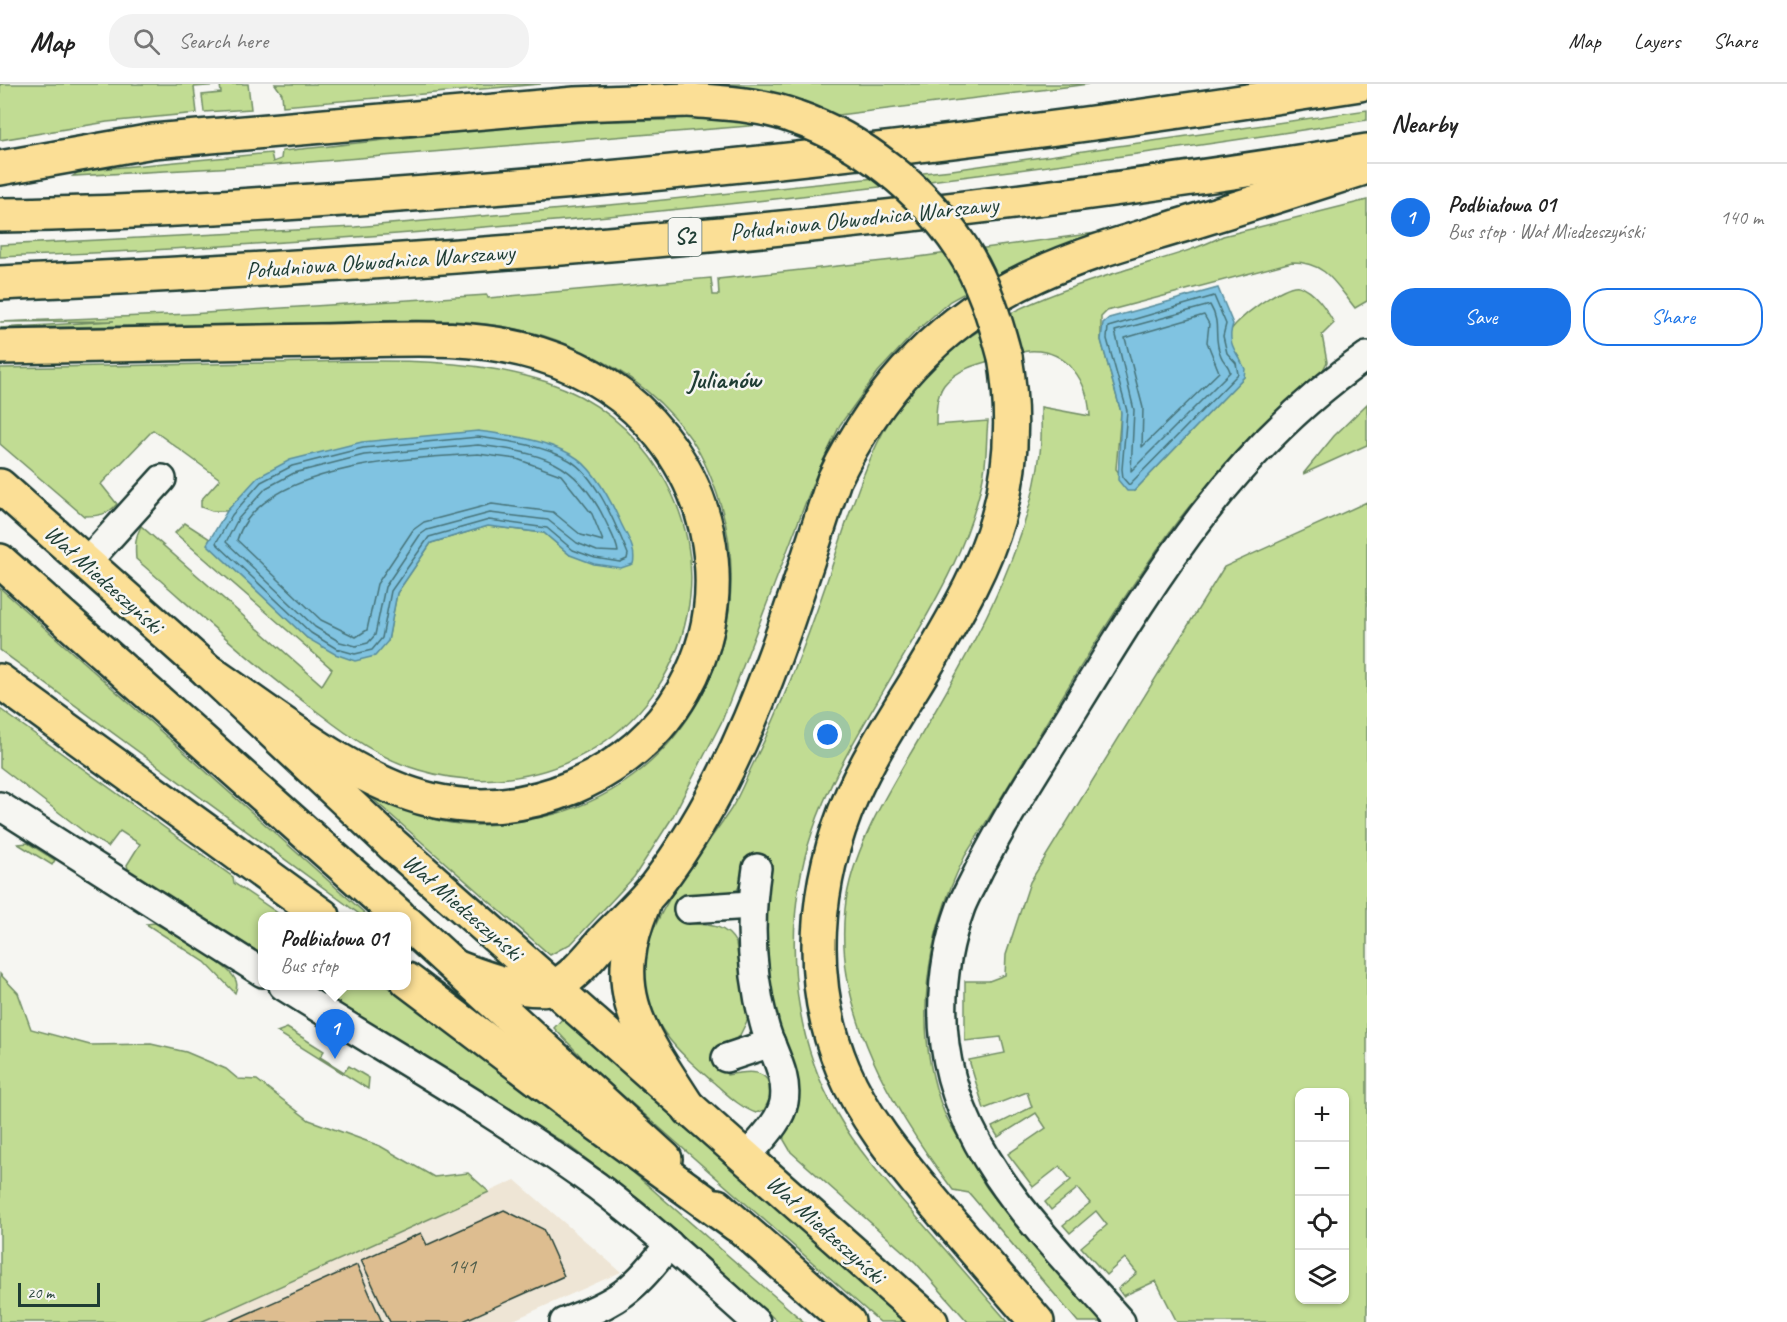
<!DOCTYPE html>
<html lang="en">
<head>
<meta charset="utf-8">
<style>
	:root { --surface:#fff; --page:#f2f2f2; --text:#222; --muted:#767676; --line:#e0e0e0; --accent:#1a73e8 }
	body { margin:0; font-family:Caveat,sans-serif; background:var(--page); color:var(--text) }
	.controls { position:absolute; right:18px; bottom:18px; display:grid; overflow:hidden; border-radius:12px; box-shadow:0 2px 4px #0004 }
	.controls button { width:54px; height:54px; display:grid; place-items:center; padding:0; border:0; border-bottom:2px solid var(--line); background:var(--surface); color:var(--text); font:30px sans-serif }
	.scale { position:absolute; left:18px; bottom:15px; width:82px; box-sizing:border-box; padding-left:6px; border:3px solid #1f3d34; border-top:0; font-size:16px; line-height:21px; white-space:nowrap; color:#1f3d34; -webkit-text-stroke:4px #f6f6f2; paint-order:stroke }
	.you { position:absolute; left:828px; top:651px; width:21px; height:21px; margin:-15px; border:4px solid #fff; border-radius:50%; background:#1a73e8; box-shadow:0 0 0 9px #1a73e833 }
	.badge { display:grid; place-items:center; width:39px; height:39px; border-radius:50%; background:var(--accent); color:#fff; font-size:20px; font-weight:700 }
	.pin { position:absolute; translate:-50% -50px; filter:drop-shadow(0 2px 3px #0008) }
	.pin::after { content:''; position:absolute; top:32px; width:21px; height:18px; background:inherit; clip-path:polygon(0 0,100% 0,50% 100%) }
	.popup { position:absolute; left:258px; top:828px; width:153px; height:78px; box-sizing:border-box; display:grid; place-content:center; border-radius:12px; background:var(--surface); filter:drop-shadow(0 2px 4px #0005); font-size:20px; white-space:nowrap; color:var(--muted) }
	.popup b { font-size:22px; color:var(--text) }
	.popup::after { content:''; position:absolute; left:50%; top:100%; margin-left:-12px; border:12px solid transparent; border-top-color:var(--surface) }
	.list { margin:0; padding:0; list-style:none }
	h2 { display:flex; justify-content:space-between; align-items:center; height:78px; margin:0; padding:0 24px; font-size:26px }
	h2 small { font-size:20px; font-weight:400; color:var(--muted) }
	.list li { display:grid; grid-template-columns:39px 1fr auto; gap:18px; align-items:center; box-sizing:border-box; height:108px; padding:0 24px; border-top:2px solid var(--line) }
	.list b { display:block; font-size:22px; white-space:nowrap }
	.list p { margin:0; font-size:20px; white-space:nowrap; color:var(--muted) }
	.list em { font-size:20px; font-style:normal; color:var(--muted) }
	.actions { display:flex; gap:12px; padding:18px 24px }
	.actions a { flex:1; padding:14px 0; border:2px solid var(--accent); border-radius:24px; text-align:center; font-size:21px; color:var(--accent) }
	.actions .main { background:var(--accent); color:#fff }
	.icon { flex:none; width:33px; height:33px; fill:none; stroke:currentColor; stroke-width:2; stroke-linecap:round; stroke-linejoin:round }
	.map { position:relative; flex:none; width:1367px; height:1238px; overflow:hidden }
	header { display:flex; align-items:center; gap:36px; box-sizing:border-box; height:84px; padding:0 30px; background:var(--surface); border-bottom:2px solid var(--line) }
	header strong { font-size:28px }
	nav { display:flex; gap:33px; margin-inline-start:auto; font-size:21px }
	.search { width:420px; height:54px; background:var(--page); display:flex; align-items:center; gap:15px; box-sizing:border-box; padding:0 21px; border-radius:24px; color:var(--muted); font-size:22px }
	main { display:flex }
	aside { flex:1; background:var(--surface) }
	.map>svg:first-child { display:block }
	.built { fill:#eee5d5 }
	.green { fill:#c1dc93; stroke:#708c64; stroke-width:1.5; fill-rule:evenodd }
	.water { fill:#80c3e1; stroke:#598d9c; stroke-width:1.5 }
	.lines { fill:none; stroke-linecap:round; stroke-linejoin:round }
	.shore { stroke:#467379; stroke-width:1.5 }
	.building { fill:#ddbd90; stroke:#1f3d34; stroke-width:1.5 }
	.minor-casing { stroke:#1f3d34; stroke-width:32 }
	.major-casing { stroke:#1f3d34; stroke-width:38 }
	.highway-casing { stroke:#1f3d34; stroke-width:38 }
	.minor { stroke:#f6f6f2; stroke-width:27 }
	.major { stroke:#fbdf96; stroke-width:33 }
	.highway { stroke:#fbdf96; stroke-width:33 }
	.highway-bridge-casing { stroke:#1f3d34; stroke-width:38; stroke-linecap:butt }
	.highway-bridge { stroke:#fbdf96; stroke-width:33 }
	.labels { text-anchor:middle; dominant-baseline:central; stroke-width:5; stroke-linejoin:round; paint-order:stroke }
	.number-label { font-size:21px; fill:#4e5d4b }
	.shield { fill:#f6f6f2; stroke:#60746d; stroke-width:1.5 }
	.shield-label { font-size:22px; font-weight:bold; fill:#1f3d34 }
	.street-label { font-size:24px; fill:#1f3d34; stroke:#f6f6f2 }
	.neighbourhood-label { font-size:26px; font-weight:bold; fill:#1f3d34; stroke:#f6f6f2 }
</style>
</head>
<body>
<header>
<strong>Map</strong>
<div class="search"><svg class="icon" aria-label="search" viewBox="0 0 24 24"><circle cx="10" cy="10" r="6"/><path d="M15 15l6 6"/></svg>Search here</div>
<nav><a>Map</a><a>Layers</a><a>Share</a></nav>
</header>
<main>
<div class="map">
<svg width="1367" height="1238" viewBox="0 0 1367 1238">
	<rect width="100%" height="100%" fill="#f6f6f2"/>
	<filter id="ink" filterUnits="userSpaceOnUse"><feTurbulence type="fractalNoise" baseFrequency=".0167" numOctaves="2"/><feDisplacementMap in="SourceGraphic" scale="12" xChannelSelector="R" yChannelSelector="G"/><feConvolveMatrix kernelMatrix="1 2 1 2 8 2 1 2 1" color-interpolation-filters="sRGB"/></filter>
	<g filter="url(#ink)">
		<path class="built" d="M515,1096l106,92 -112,50h-308z"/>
		<g class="green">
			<path d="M0,0h248l3,25 -47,3 -2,-17 19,-2 -1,-8 -26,2 3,26 -90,9 -107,18z"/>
			<path d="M275,0h266l-258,22 -1,-12z"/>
			<path d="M695,0h394l-340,42 -475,39 -201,11 7,-5 191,-18 2,9 8,-3 1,-8c131,-13 263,-32 394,-31z"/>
			<path d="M1367,26v10c-452,71 -909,119 -1367,137v-12l355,-18 289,-25 308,-32z"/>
			<path d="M1367,116v101l-12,7c-20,-25 -29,-46 -63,-46l-185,49 -6,6v23l20,72 -5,57 18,22 110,-114c-1,-6 -2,-14 -4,-18 -5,-8 -12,-15 -11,-25 3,-13 57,-52 70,-48 16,5 27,23 35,37l-12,12 5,27 -7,14c-50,45 -102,92 -143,146 -78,106 -142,223 -212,334 -39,78 -54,172 -21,256 6,14 16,27 23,40 7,12 12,25 20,36 35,47 79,90 117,134h-26l-109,-129 -16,-3c-60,-80 -119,-177 -108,-281 6,-60 45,-120 74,-170 50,-86 109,-187 121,-286 2,-15 1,-31 1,-46l49,9c-2,-34 -22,-68 -62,-65 -10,1 -21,6 -31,8 -19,5 -40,10 -53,26 -8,11 -8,27 -8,40l52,-4c-2,17 -1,35 -4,51 -14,79 -60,148 -99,216 -27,46 -57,95 -73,145 -30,89 -22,200 25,281 21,37 50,69 78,101 31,36 62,71 93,107h-40l-52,-59 -125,-111 -7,-12 -21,-226 4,-55 -22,-1 -2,20 -6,12 -51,11v22c21,2 39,0 50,20l12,76 -9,18 -21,10 9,28c21,-4 42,-8 45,19l-8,16 -8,3c-17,-6 -30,-20 -43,-31 -35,-31 -65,-56 -69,-107 -4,-51 59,-123 87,-166 8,-13 14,-28 21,-43 29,-58 53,-120 74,-182 21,-62 43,-144 85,-195 53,-64 134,-95 211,-118 34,-11 69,-19 101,-35z"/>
			<path d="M1096,149l-73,28 -73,40 -36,32 -36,39 -38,53 -25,53 -93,243 -50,97 -38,59 -62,66 -22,12 -184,-162c27,12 56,26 85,30 33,5 72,-1 104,-9 132,-35 204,-179 166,-308 -8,-26 -19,-54 -36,-75 -33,-44 -78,-72 -129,-91 -77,-28 -169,-19 -249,-17 -103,1 -205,3 -307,5l114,-7 -114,1 190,-8 297,-19 1,3 223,-20 2,17h6l-1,-16 193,-21z"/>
			<path d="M264,279c93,-1 193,-10 283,19 95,31 161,133 140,233 -24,123 -151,191 -268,155 -38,-11 -69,-33 -100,-57 -65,-47 -123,-102 -183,-154 -1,-12 -1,-22 5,-33l181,159 10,-16 -157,-136 10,-10 25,16 -2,5 99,94 81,3 9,-48 34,-50 57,-17 56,7 26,22 63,9 -315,-109c-46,9 -59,22 -91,56h-15l-11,-4v-7l19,-21 -67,-49 -52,54 16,20c-9,11 -19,12 -33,12l-84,-72v-76z"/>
			<path d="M1367,320v41l-64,29 31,-38z"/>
			<path d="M1367,418v820h-190l-21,-41 -33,15 -5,-7 19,-16 -12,-15 -19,17 -25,-28 26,-22 -11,-14 -26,22 -7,-8 27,-22 -12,-15 -27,22 -6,-8 26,-22 -11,-14 -27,21 -25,-33 38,-26 -10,-15 -38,24 -6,-10 40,-20 -5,-15 -43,17 -15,-49 36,-7 -4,-16 -36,4v-60h24l16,-6 1,-20 24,-73 194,-315zM1300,1008h44v208h-44z"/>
			<path d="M0,504l368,328h-6l-362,-266z"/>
			<path d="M0,625l233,168 1,6 48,33h-19v39l-135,-86 -1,-4 13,-21 -20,-13 -12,16 -21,-13 -87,-67z"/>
			<path d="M28,759l27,17 -3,5 -34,-21z"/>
			<path d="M155,839c18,11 71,39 80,56 3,4 2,9 0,14l-30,-31 -59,-38z"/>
			<path d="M0,890l18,19 13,36 59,16 61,-1 35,8 40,17 12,10 19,1 52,40 71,26 54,31 34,-4 21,19 -288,130h-201z"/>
			<path d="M311,902h75l130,93 96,75 192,168h-26l-134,-119 -76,-58z"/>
			<path d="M563,934l341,304h-24l-287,-253 -39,-41z"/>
			<path d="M287,944l37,23 -4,6 24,15 5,-6 20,12 -1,11 -91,-57z"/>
		</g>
		<g class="water">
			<path d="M1218,204l15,36c-7,20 4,28 12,45l-1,8 -110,114h-7l-9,-11 3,-68 -20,-72 2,-17 6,-5z"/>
			<path d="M478,347c31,4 66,8 94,24 22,12 38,44 48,66 6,14 17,28 13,43l-12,4 -27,-4 -24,-9 -26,-22 -56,-7 -57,17 -34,50 -9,48 -13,15 -20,5 -20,-7 -28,-16 -100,-94 20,-33 31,-34 32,-17 72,-18z"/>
		</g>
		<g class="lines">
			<g class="shore">
				<path d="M1214,212l12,28 -3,12 4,17 9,10 2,11 -109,111 -6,-7 -1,-9 5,-58 -20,-72 1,-12z"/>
				<path d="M1210,221c12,20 2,31 11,51 2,6 8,9 9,16l-99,99 3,-61 -19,-79z"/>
				<path d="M1204,231l5,9 -2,18 12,30 -77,75 1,-39 -18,-70z"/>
				<path d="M478,353c30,4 64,8 91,23 28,16 47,66 59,94l-1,5 -7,3 -25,-4 -22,-8 -26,-22 -58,-8 -60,17 -38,54 -9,47 -10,12 -17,4 -18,-5 -26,-16 -95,-90 16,-28 29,-33 31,-16 71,-18z"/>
				<path d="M478,361c63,8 99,15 128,77 4,9 11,20 12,30l-21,-1 -20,-8 -29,-23 -58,-7 -63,17 -7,5 -35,52 -10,48 -7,8 -12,3 -16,-4 -25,-15 -89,-85 12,-23 28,-31 28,-15 70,-18z"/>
				<path d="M478,370l39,5 44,16 31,39 11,27 -22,-6 -28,-23 -61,-8 -68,18 -11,8 -36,54 -10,46 -11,7 -35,-17 -84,-80c23,-76 176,-82 241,-86z"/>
			</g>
		</g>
		<g class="building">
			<path d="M504,1126l39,19 21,47 -103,46h-71l-29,-62 60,-27 6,12z"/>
			<path d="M357,1181l25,57h-153z"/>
		</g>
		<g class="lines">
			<g class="minor-casing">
				<g id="minor">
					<path d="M86,479l76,-84"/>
					<path d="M0,722l263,167"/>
					<path d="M688,825l63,-4"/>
					<path d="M283,902c105,66 214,127 314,200 56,42 107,90 159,136"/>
					<path d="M726,974l45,-15"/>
					<path d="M746,1074c13,-17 34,-35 38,-56 5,-28 -14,-53 -20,-79 -13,-50 -15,-104 -7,-155"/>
					<path d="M564,1238c53,-19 71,-32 105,-78"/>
					<path d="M1121,1238c-72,-82 -161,-163 -176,-277 -6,-47 0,-94 16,-138 5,-13 12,-24 18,-37 25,-49 54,-95 83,-141 87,-141 165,-277 305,-373"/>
				</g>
			</g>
			<g class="major-casing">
				<g id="major">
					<path d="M0,402l208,185 185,174 538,477"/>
					<path d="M0,477l399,355"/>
					<path d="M407,839l258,236"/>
					<path d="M717,1122l131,116"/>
				</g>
			</g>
			<g class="highway-casing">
				<g id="highway">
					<path d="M0,84l153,-27 422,-37 113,-4"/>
					<path d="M0,131c147,-2 293,-12 439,-23 308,-23 615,-60 921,-108"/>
					<path d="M0,199c457,-21 915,-57 1367,-132"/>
					<path d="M0,263c107,-2 213,-4 320,-6 71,-1 150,-9 219,13 209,64 239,343 34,433 -45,19 -94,24 -142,13 -75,-17 -159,-86 -223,-129"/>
					<path d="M1005,273c9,54 8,107 -7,161 -14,49 -40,93 -65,136 -27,46 -59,92 -81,141 -38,87 -46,186 -9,274 20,48 55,90 88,130 35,42 70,82 106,123"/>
					<path d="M0,597l323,235"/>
					<path d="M643,821c-38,90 1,132 47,205"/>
					<path d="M458,884c23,9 74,28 97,18 22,-10 40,-37 56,-53 15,-15 31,-30 44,-46 92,-119 132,-267 179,-407 44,-91 110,-163 203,-205 47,-22 97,-35 146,-50 59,-18 119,-37 178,-56"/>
					<path d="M407,896l185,140 145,105"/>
				</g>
			</g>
			<use href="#minor" class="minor"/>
			<use href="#major" class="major"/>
			<use href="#highway" class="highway"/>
			<g class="highway-bridge-casing">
				<path id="highway-bridge" d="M688,16c35,3 73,4 107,17 67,23 127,72 166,130 22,33 34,72 44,110"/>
			</g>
			<use href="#highway-bridge" class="highway-bridge"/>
		</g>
	</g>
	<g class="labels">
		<g class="number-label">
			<text x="462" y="1182">141</text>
		</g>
		<rect class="shield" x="668.5" y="134" width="33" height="38" rx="4.5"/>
		<g class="shield-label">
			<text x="685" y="153">S2</text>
		</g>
		<g class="street-label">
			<text transform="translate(864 134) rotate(-6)">Południowa Obwodnica Warszawy</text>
			<text transform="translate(380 177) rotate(-4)">Południowa Obwodnica Warszawy</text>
			<text transform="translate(104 495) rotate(42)">Wał Miedzeszyński</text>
			<text transform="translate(463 823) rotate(41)">Wał Miedzeszyński</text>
			<text transform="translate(826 1145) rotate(42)">Wał Miedzeszyński</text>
		</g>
		<g class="neighbourhood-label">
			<text x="724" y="295">Julianów</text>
		</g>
	</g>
</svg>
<div class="controls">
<button>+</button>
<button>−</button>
<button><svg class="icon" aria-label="locate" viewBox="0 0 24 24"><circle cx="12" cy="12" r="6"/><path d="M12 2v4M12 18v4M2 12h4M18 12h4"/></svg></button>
<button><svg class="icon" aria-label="layers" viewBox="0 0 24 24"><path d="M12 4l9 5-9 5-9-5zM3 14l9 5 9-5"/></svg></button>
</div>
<div class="scale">20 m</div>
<div class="you"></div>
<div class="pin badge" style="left:335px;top:975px">1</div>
<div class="popup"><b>Podbiałowa 01</b>Bus stop</div>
</div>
<aside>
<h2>Nearby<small></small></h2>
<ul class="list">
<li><span class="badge">1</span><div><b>Podbiałowa 01</b><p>Bus stop · Wał Miedzeszyński</p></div><em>140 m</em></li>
</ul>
<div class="actions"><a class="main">Save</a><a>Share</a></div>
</aside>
</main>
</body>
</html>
